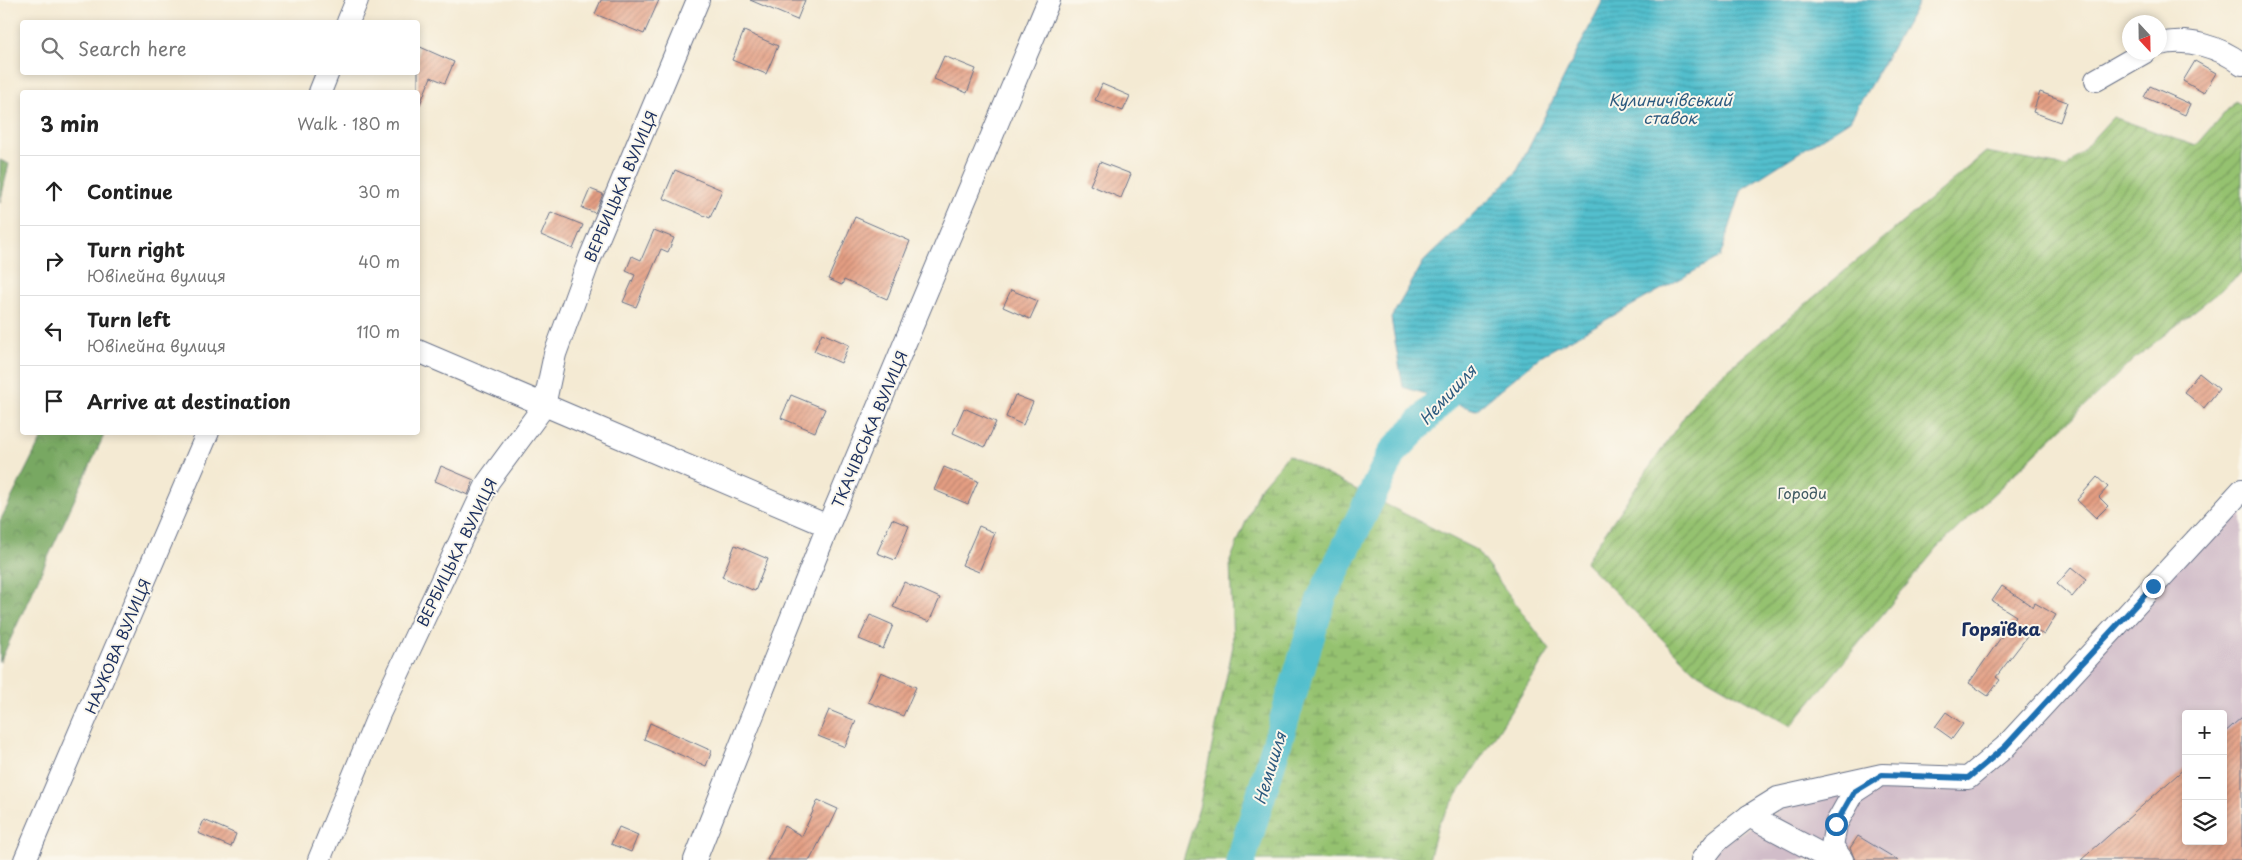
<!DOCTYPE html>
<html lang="en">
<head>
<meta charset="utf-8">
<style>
	:root { --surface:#fff; --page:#f2f2f2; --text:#222; --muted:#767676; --line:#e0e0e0 }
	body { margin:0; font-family:"Playpen Sans",sans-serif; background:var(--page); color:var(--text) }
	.controls { position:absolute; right:15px; bottom:15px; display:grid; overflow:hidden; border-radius:5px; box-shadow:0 2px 8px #0003 }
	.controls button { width:45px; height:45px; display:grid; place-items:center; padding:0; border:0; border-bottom:1px solid var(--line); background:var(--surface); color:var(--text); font:25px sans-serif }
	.compass { position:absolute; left:2122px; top:15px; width:45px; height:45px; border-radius:50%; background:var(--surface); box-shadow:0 2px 8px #0003; rotate:158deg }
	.stop { position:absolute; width:15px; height:15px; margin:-11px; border:4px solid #1f6fb2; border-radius:50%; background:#fff }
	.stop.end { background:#1f6fb2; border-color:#fff; box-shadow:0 1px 5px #0008 }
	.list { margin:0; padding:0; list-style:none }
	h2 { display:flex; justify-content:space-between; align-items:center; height:65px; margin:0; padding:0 20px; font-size:21px }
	h2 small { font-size:16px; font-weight:400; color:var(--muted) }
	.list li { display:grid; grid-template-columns:32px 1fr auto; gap:15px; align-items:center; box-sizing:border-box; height:70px; padding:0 20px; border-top:1px solid var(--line) }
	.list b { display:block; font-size:19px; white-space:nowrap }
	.list p { margin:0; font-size:16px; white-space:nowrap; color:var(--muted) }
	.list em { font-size:16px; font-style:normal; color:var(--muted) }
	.icon { flex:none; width:28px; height:28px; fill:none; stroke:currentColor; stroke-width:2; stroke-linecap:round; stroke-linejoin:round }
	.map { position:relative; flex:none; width:2242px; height:860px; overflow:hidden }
	.search { position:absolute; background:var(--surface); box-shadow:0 2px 8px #0003; left:20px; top:20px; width:400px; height:55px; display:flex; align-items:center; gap:12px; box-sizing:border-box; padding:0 18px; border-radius:5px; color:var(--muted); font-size:19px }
	.panel { position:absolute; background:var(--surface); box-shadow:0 2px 8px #0003; left:20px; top:90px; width:400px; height:345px; border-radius:5px }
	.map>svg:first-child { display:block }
	.industrial { fill:#d1bdc9; fill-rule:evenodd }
	.forest { fill:url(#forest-crowns); stroke:#4a6c60 }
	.wetland { fill:url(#wetland-marsh); stroke:#587867 }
	.garden { fill:url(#garden-furrows); stroke:#587867 }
	.water { fill:url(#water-rules); stroke:#377796 }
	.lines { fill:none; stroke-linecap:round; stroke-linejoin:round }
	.river { stroke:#53bfcd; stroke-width:30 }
	.building { fill:url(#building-hatch) }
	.minor-casing { stroke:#677087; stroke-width:24 }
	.minor { stroke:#fff; stroke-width:22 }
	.route { stroke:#1f6fb2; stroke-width:6 }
	.labels { text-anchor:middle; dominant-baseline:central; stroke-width:4; stroke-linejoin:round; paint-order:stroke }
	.street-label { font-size:15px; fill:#1b2f5e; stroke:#fbf7ec }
	.park-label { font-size:15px; fill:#405b63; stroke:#fbf7ec }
	.water-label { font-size:16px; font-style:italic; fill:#2c5a7f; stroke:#fbf7ec }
	.quarter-label { font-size:18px; font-weight:bold; fill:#1b2f5e; stroke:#fbf7ec }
</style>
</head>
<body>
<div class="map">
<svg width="2242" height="860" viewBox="0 0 2242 860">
	<defs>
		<pattern id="forest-crowns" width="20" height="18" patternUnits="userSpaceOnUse" patternTransform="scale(1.25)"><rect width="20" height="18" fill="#78a862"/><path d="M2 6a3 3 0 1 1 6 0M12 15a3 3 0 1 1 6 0" fill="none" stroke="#628954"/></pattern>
		<pattern id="wetland-marsh" width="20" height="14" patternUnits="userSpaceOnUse" patternTransform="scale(1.25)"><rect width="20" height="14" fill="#95c270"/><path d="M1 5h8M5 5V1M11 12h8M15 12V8" fill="none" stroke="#799e5f"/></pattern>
		<pattern id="garden-furrows" width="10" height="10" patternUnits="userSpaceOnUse" patternTransform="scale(1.25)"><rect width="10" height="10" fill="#95c270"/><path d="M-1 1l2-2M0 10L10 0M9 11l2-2" fill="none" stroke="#799e5f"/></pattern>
		<pattern id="water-rules" width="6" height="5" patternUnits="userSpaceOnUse" patternTransform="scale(1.25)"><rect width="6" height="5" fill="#53bfcd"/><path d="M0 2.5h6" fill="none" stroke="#449caa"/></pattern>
		<pattern id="building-hatch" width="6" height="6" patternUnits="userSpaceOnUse" patternTransform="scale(1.25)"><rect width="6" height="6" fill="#e49e82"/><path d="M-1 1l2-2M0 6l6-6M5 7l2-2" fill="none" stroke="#b8816e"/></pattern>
	</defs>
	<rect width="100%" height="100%" fill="#fbf7ec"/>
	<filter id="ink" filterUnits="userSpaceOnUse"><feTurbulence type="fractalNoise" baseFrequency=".02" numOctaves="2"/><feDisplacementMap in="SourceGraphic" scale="10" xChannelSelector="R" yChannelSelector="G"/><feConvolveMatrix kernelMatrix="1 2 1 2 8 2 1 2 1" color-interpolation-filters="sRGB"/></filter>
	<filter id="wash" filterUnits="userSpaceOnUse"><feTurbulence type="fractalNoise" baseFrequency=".0096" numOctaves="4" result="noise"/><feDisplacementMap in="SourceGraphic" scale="20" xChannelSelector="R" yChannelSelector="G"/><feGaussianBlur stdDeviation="1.12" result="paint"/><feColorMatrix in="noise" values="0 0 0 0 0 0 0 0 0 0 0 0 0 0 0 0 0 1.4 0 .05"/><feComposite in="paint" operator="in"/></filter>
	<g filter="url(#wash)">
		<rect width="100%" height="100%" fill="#f4ead3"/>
		<path class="industrial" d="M2242,499v361h-531l10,-16 73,-42 90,-21 88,1zM2186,714h37v127h-37z"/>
		<g class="forest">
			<path d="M0,160l9,4 -9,39z"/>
			<path d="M44,433h61l-105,229v-141z"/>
		</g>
		<path class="wetland" d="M1288,455l188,95 74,100 -112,175 -9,35h-246l16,-52 34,-162 -3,-85 29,-72z"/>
		<path class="garden" d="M2235,101l7,4v168l-108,86 -197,189 -146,178 -98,-56 -108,-108 116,-170 285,-240 81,15 46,-50 83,29z"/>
		<path class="water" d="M1603,0h317l-70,120 -108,69 -22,68 -178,98 -66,55 -73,-23 -12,-69 33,-57 92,-88z"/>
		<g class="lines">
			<path class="river" d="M1241,860l81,-263 71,-145 77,-82"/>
		</g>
		<g id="blocks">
			<g class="building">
				<path d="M601,0h58l-15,34 -49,-20z"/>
				<path d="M750,0h55l-8,20z"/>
				<path d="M744,31l34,15 -12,28 -34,-14z"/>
				<path d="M418,46l36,16 -9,21 -14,-6 -13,32z"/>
				<path d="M944,56l32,13 -9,24 -33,-14z"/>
				<path d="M2195,61l21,12 -12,20 -21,-12z"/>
				<path d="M1102,84l28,12 -7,15 -28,-11z"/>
				<path d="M2150,86l40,18 -5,11 -41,-18z"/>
				<path d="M2040,92l27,10 -7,20 -27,-10z"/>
				<path d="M1100,162l31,12 -10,24 -31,-13z"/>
				<path d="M675,170l47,20 -12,28 -47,-20z"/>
				<path d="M590,189l13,5 -8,19 -13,-5z"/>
				<path d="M551,212l32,13 -10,24 -32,-14z"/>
				<path d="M855,217l55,24 -23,58 -43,-19 -2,5 -14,-6z"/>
				<path d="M654,230l20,8 -6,14 -7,-3 -25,58 -13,-5 12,-27 -9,-4 6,-15 9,4z"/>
				<path d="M1011,290l27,11 -8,18 -27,-12z"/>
				<path d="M822,333l27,12 -8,18 -27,-12z"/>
				<path d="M2199,373l20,16 -15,19 -20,-16z"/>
				<path d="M791,395l34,14 -10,23 -34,-14z"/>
				<path d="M1015,395l18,7 -10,23 -17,-8z"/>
				<path d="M964,408l32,14 -11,25 -32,-14z"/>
				<path d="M441,466l33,14 -6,15 -33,-14z"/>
				<path d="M944,467l34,14 -10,23 -34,-14z"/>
				<path d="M2097,477l11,10 -9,10 9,9 -12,12 -19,-18z"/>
				<path d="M892,519l17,7 -14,34 -18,-7z"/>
				<path d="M979,526l16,7 -16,39 -17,-7z"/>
				<path d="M735,545l33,14 -13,32 -33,-14z"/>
				<path d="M2072,567l15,12 -15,18 -15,-13z"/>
				<path d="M904,582l36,16 -11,24 -36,-15z"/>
				<path d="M2002,586l31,21 2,-4 21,12 -12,20 -11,-6 -37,48 4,3 -12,16 -19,-13 47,-67 -24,-15z"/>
				<path d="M870,615l23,10 -10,24 -24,-10z"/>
				<path d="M881,672l35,15 -13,29 -35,-14z"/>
				<path d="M829,710l27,11 -11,26 -27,-11z"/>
				<path d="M1946,712l17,12 -11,15 -17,-12z"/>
				<path d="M2242,717v143h-161l105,-93v74h37v-107z"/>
				<path d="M650,723l62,28 -6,15 -62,-27z"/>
				<path d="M818,800l20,9 -9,19 -2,-1 -17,33h-43l17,-34 18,10z"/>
				<path d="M204,820l32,14 -5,13 -33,-14z"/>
				<path d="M619,827l19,8 -7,17 -20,-8z"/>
				<path d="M1858,836l40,24h-43l-5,-12z"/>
			</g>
		</g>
	</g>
	<g filter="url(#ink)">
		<use href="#blocks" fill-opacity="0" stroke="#677087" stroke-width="1"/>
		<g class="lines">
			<g class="minor-casing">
				<g id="minor">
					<path d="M348,22l9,-22"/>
					<path d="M2160,44c27,-7 60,3 82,20"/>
					<path d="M2096,80l49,-28"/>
					<path d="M320,92l8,-20"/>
					<path d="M418,351l410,175"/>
					<path d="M1749,816l83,44"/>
					<path d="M25,860l183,-428"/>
					<path d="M319,860l60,-146 109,-232 56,-76 11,-52 35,-96 108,-258"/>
					<path d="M695,860l133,-334 221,-526"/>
					<path d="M1702,860l15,-19 32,-25 29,-18 104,-23 86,3 37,-31 237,-257"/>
					<path d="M1842,860l-10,-14 4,-22 18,-32 20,-13"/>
				</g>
			</g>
			<use href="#minor" class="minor"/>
		</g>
	</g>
	<g class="lines" filter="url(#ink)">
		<path class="route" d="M1836,824l18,-32 28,-17 86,3 37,-31 148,-161"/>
	</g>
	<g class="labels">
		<g class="street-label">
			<text transform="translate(620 186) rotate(-67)">ВЕРБИЦЬКА ВУЛИЦЯ</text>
			<text transform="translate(869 429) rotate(-67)">ТКАЧІВСЬКА ВУЛИЦЯ</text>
			<text transform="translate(456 552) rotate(-64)">ВЕРБИЦЬКА ВУЛИЦЯ</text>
			<text transform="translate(117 646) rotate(-67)">НАУКОВА ВУЛИЦЯ</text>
		</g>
		<g class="park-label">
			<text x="1802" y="492">Городи</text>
		</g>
		<g class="water-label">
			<text x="1670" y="99">Кулиничівський<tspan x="1670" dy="18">ставок</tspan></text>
			<text transform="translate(1447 394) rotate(-47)">Немишля</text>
			<text transform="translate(1269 768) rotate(-73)">Немишля</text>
		</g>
		<g class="quarter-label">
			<text x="2001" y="628">Горяївка</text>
		</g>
	</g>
</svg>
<div class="controls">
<button>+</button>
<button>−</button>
<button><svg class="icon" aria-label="layers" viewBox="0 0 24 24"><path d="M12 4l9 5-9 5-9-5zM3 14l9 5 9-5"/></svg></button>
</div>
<svg class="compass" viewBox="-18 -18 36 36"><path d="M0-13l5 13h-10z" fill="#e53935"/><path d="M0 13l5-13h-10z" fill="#767676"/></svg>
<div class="stop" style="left:1836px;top:824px"></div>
<div class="stop end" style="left:2153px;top:586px"></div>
<div class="search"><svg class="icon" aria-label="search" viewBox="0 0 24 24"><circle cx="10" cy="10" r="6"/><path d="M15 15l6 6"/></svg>Search here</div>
<section class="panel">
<h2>3 min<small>Walk · 180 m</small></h2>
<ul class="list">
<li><svg class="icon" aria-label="ahead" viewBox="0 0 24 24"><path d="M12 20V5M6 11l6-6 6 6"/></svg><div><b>Continue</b></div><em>30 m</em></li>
<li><svg class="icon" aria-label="right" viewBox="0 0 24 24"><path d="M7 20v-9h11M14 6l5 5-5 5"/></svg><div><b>Turn right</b><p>Ювілейна вулиця</p></div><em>40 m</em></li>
<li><svg class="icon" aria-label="left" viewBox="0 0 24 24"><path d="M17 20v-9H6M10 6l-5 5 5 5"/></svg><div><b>Turn left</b><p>Ювілейна вулиця</p></div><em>110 m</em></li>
<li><svg class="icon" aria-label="arrive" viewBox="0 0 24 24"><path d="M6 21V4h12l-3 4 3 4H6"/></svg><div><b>Arrive at destination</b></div></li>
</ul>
</section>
</div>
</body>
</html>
